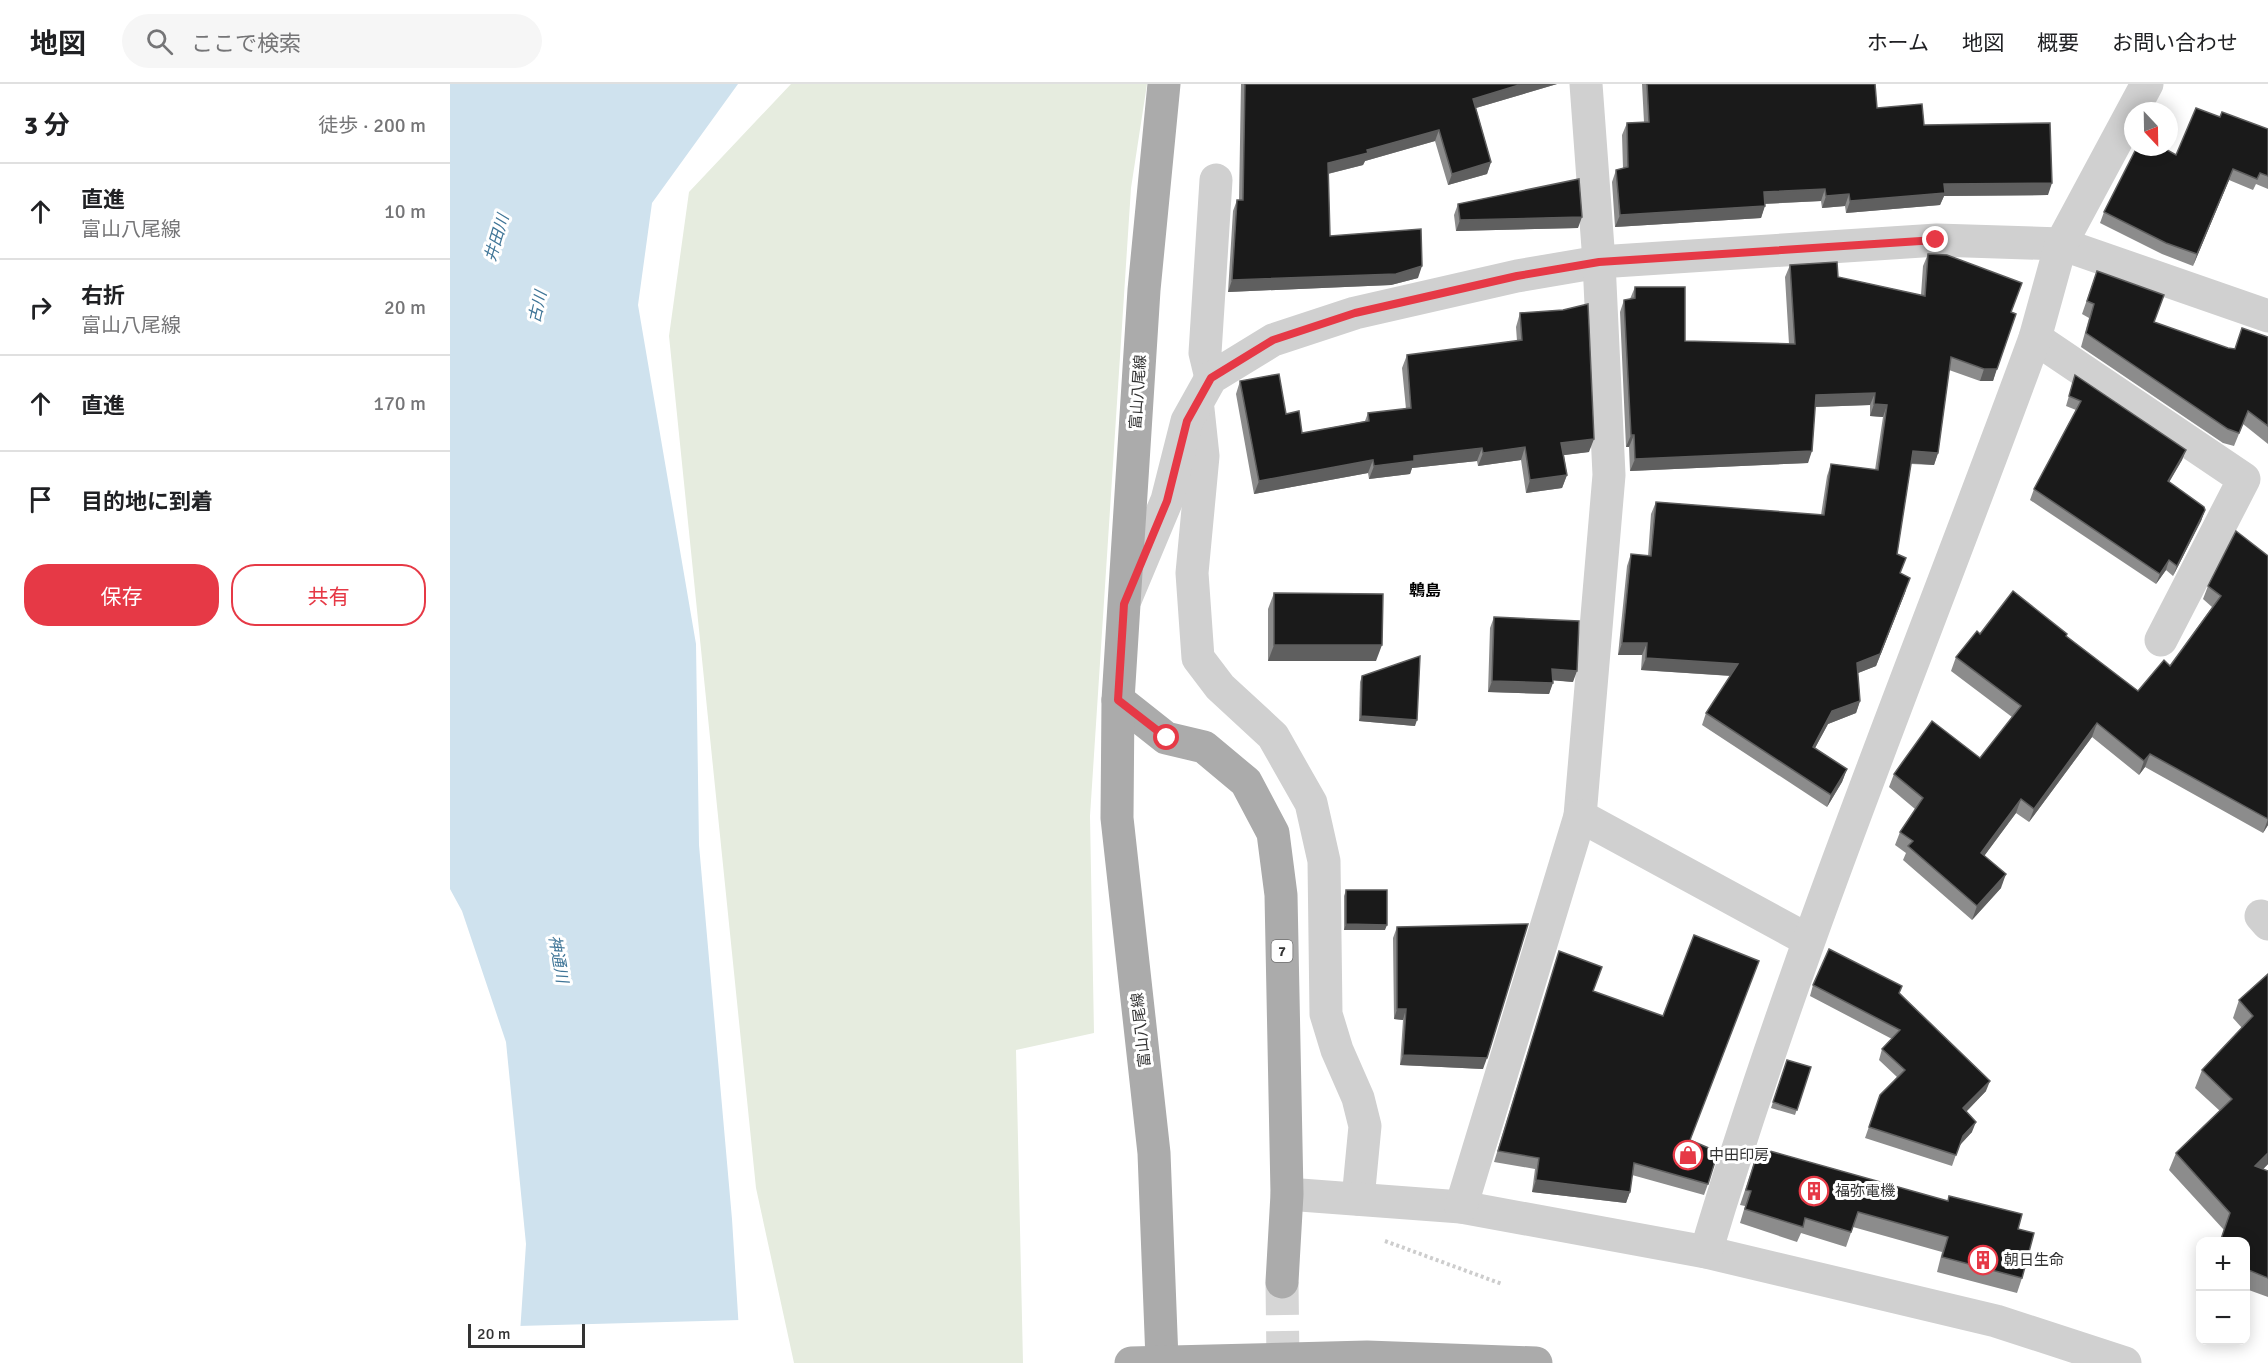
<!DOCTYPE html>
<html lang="ja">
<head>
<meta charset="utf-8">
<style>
	:root { --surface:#fff; --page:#f6f6f6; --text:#202124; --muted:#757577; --line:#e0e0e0; --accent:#e63946 }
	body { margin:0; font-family:Signika,"Noto Sans JP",sans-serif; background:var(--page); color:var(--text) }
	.controls { position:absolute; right:18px; bottom:18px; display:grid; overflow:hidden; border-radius:12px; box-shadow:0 3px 15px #0003 }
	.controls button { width:54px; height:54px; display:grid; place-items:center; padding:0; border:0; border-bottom:2px solid var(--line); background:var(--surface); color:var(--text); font:30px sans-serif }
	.compass { position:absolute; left:1674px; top:18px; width:54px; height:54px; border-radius:50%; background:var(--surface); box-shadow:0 3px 15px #0003; rotate:158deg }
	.scale { position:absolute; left:18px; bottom:15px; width:117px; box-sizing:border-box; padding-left:6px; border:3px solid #333; border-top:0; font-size:16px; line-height:21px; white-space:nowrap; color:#333; -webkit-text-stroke:4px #fff; paint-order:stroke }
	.stop { position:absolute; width:18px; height:18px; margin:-14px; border:4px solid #e63946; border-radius:50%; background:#fff }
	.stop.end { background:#e63946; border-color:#fff; box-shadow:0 2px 6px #0008 }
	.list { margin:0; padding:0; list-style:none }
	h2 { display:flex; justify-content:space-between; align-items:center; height:78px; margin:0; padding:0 24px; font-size:26px }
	h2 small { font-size:20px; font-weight:400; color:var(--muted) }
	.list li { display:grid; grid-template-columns:39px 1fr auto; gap:18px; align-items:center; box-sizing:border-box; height:96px; padding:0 24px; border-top:2px solid var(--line) }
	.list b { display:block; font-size:22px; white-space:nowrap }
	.list p { margin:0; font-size:20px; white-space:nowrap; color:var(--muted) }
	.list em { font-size:20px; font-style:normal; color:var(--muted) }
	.actions { display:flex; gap:12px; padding:18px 24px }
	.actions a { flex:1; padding:14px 0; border:2px solid var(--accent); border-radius:24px; text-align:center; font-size:21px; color:var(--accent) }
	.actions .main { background:var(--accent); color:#fff }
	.icon { flex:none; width:33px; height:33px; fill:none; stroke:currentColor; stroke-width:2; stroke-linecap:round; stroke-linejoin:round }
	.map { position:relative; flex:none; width:1818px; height:1279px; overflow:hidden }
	header { display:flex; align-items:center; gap:36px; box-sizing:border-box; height:84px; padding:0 30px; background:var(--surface); border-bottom:2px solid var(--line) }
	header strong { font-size:28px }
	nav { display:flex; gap:33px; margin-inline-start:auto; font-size:21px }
	.search { width:420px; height:54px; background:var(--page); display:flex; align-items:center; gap:15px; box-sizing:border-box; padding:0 21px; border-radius:33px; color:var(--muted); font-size:22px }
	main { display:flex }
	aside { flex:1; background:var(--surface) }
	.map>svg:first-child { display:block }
	.green { fill:#e6ecdf }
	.water { fill:#cfe2ee }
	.pier { fill:#fff }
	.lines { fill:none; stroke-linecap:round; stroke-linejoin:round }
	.primary-tunnel { stroke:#d6d6d6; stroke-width:33; stroke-dasharray:33 16; stroke-linecap:butt }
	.path { stroke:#cdcdcd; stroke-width:4; stroke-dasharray:3 3; stroke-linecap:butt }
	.minor { stroke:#d0d0d0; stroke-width:33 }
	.primary { stroke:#ababab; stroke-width:33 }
	.wall { fill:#8c8c8c }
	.shaded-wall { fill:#5f5f5f }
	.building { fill:#1a1a1a; stroke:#5f5f5f; stroke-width:1.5 }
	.route { stroke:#e63946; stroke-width:8 }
	.labels { text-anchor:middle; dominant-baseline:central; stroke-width:6; stroke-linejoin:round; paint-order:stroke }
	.shield { fill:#fff; stroke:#707070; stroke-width:1.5 }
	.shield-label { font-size:14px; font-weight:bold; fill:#333 }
	.street-label { font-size:15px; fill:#333; stroke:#fff }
	.poi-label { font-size:15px; fill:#333; stroke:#fff; text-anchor:start }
	.water-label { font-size:16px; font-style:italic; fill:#3f7597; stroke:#fff }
	.neighbourhood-label { font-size:16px; font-weight:bold; fill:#000; stroke:#fff }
</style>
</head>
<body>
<header>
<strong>地図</strong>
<div class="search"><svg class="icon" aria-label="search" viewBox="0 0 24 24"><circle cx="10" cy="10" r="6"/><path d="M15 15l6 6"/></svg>ここで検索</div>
<nav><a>ホーム</a><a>地図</a><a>概要</a><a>お問い合わせ</a></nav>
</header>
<main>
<aside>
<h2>3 分<small>徒歩 · 200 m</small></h2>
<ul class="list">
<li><svg class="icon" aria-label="ahead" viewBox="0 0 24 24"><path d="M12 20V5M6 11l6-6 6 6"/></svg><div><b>直進</b><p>富山八尾線</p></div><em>10 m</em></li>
<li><svg class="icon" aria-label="right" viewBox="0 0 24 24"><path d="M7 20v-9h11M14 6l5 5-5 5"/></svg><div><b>右折</b><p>富山八尾線</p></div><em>20 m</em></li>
<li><svg class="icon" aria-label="ahead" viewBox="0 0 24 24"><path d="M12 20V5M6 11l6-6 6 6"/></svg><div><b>直進</b></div><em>170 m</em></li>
<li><svg class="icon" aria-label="arrive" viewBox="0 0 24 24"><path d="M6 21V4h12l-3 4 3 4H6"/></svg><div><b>目的地に到着</b></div></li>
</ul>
<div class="actions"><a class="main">保存</a><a>共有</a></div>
</aside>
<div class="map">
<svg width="1818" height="1279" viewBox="0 0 1818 1279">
	<rect width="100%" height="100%" fill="#fff"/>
	<path class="green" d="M341,0h356l-16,104 -41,628 4,217 -78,17 7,313h-229l-38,-175 -87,-852 20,-144z"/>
	<path class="water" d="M0,0h288l-86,119 -14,102 58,339 3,201 33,374 9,144h-223l8,-119 -20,-202 -44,-131 -12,-22z"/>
	<path class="pier" d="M291,1236l3,43h-229l3,-37z"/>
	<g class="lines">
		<path class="primary-tunnel" d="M832,1198l1,81"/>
		<path class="path" d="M935,1157l117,43"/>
		<g class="minor">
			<path d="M1585,254l209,141 -83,161"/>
			<path d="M761,294l-6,-25 11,-173"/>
			<path d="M748,325l5,47 -11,117 6,85 22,29 53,49 38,67 13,58 2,153 11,36 21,48 7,28 -7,73"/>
			<path d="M676,514l41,-98 20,-79 24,-43 62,-38 82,-27 162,-37 82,-14 338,-22 124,4 207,72"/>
			<path d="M1130,732l29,-341 -10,-213 -13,-178"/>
			<path d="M1811,832l7,8"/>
			<path d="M837,1110l174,13 245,45 290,69 129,42"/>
			<path d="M1011,1123l119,-391 228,124"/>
			<path d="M1256,1168c92,-310 218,-610 329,-914l26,-94 86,-160"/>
		</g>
		<g class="primary">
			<path d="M668,616l48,38 38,9 42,35 27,51 8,62 6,299 -5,88"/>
			<path d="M712,1276l-8,-207 -37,-335 1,-118 6,-96 20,-314 20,-206"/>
			<path d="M681,1279l236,-6 169,6"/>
		</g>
	</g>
	<g class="wall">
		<path d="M791,0h316l-81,24 15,54 -4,12 -39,11 -13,-44 -70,20 -2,4 -35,9 2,62 88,42 -27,7 -163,7 5,-81 4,-11h2z"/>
		<path d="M1192,0h233l2,24 47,17 124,70 -104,1 -4,9 -94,8 -1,-7 -23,2 -1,-7 -56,3 -4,14 -146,9 -3,-45 4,-12 7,-2 -1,-33 5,-12 17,-1z"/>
		<path d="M1770,33l48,12v60l-12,-5 -3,6 -24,-10 -36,86 -31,-12 -62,-31 4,-11 72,-57z"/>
		<path d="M1008,120l120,24 -122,3 -2,-16z"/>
		<path d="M1478,170l83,58 -18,69h-13l-31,-11 -11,83 -4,12 -23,-1 -14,90 3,19 6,17 -30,76 -18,7 2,28 -4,12 -28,11 -13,24 32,21 -5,13 -15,25 -125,-82 4,-12 25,-37 -90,-6 1,-15h-24l9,-89 4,-12 17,2 3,-42 5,-12 165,13 6,-39 4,-12 44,6 8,-53 -13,-1v-11l-55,2 -7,56 -178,8 -1,-24h-3l-6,-135 4,-12 6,-1 5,-12 50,54 104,3 -4,-67 5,-12 48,12 83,18 2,-29z"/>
		<path d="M1647,187l57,51 74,26 7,1 7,-21 26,9v107l-25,-20 -9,22 -11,-3 -142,-96 8,-29 -7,-4z"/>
		<path d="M1070,229l69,139 -25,3 3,20 -5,13 -36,5 -5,-33 -43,6 -1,-5 -65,7 -2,6 -41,5 -1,-6 -114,21 -18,-100 4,-13 62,52 63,-12 3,-8 38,-4 -4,-41 5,-13 110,-14 -1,-14z"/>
		<path d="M1625,291l111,75 -4,10 -13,22 36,28 -4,11 -28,55 -7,-6 -10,14 -126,-84 4,-11 42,-79 -10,-4z"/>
		<path d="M1818,472v269l-5,8 -118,-66 -6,8 -47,-38 -63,85 -13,-9 -32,43 17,32 -29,32 -69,-60 3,-7 -11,-8 5,-13 15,-23 -26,-22 5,-13 86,-16 32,-41 -61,-46 5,-14 24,-23h87l-1,2 72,55 32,-25 42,-59 -9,-8 5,-13z"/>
		<path d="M824,509l102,68h-108v-52z"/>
		<path d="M1044,533l79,65 -20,-2 -4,14 -61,-2 2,-64z"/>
		<path d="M912,592l53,50 -56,-5 1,-39z"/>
		<path d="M896,806l39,40h-41v-34z"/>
		<path d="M947,843l86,142 -83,-4 3,-45 -9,-1 -1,-81z"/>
		<path d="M1109,867l34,40 97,149 18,44 -4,11 -72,-20 -2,17 -4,11 -94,-11 3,-23 -41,-7z"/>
		<path d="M1818,890v190l-5,5 5,2v126l-22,-8v-47l-22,-12 -55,-60 7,-17 44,-42 -25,-23 7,-18 40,-42 -9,-10 6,-18z"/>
		<path d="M1363,901l87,8 86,98 -20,21 6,20 -13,14 -7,20 -87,-28 15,-43 17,-18 -18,-17 3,-11 10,-10 -82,-43z"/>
		<path d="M1337,976l24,7 -16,48 -24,-7z"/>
		<path d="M1309,1064l259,81 4,49 -5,15 -80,-21 5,-20 -89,-25 -7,20 -45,-14 -4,9 -57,-19 5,-17 -5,-1z"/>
	</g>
	<g class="shaded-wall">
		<path d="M1072,0h35l-88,26 4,-11z"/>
		<path d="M989,46l-4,11 -70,20 -2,4 -40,10 5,-12 39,-13z"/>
		<path d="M1041,78l-4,12 -39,11 4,-11z"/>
		<path d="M1783,85l-4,11 -36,86 4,-12z"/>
		<path d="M1602,99l-4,12 -104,1 -4,9 -94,8 4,-12 94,-17z"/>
		<path d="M1375,105l-4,12 -61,3 4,-12z"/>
		<path d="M1399,110l-4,12 -23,2 4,-12z"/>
		<path d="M1315,122l-4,12 -146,9 5,-12z"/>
		<path d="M1132,133l-4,11 -122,3 4,-11z"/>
		<path d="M972,182l-4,12 -27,7 -163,7 4,-12z"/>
		<path d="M1534,285h13l-4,12h-13z"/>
		<path d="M1425,309l-5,12 -58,2 4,-12z"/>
		<path d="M1424,320l13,1 -4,12 -13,-1z"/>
		<path d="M1181,351h3l-5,12h-3z"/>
		<path d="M1144,355l-5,13 -32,4 4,-13z"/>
		<path d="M1075,363l-4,13 -43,6 5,-13z"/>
		<path d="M1032,364l-5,13 -65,7 -2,6 -41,5 5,-13 40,-10z"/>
		<path d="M1736,366l-4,10 -18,31 4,-10z"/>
		<path d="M1362,367l-4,12 -178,8 5,-12z"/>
		<path d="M1463,367l25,2 -4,12 -25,-2z"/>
		<path d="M923,376l-5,13 -114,21 5,-13z"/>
		<path d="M1117,391l-5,13 -36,5 4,-13z"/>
		<path d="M1755,426l-4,11 -28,55 4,-10z"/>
		<path d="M1719,476l-3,10 -10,14 4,-10z"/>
		<path d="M1456,506l-30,76 -23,9 4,-12z"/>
		<path d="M1172,559h25l-5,12h-24z"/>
		<path d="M824,561h108l-6,16h-108z"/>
		<path d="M1196,574l92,6 -4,12 -93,-6z"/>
		<path d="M1102,585l25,2 -4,11 -25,-2z"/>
		<path d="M1042,597l61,2 -4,11 -61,-2z"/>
		<path d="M1410,617l-4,12 -28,11 -19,35 4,-12 19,-36z"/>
		<path d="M911,632l56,4 -2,6 -56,-5z"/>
		<path d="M1647,639l-5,14 -63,85 5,-13z"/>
		<path d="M1700,670l-5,13 -6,8 5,-14z"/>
		<path d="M1397,685l-5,13 -15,25 4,-12z"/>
		<path d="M1571,715l-5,14 -40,54 5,-14z"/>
		<path d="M1818,735v6l-5,8z"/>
		<path d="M1556,790l-5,14 -29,32 5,-14z"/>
		<path d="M896,840l41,1 -2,5h-41z"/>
		<path d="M947,925h9l-3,11 -9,-1z"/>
		<path d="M953,971l84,3 -4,11 -83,-4z"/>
		<path d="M1540,997l-4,10 -27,28 4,-11z"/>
		<path d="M1526,1038l-4,10 -13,14 4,-10z"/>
		<path d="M1818,1069v11l-19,20 6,-18z"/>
		<path d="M1086,1096l94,12 -4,11 -94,-11z"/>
	</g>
	<g class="building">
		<path d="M795,0h277l-49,15 18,63 -39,12 -13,-44 -72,20 1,3 -40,10 2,73 91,-7 1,37 -26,8 -164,6 5,-80h6z"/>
		<path d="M1197,0h228l2,24 45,-4 2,21 126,-2 2,60 -108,1 1,9 -95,8 -1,-7 -23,2 -1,-7 -61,3 1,14 -145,9 -4,-45 12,-3 -1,-44 22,-1z"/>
		<path d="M1746,24l24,9 2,-5 46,17v47l-8,-3 -3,6 -24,-10 -36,85 -31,-11 -62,-31 33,-65h25l14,8z"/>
		<path d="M1129,95l3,38 -122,3 -2,-16z"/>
		<path d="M1478,170l19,1 75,28 -11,29 5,2 -19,55h-13l-33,-12 -13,96 -25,-2 -16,103 9,4 -6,15 10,5 -30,76 -23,9 3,38 -28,10 -19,36 34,22 -16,26 -125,-82 32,-49 -92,-6 1,-15h-25l9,-89 20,2 5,-54 168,13 7,-51 47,6 9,-65 -13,-1 1,-11 -59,2 -4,56 -177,8 -1,-24h-3l-7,-135 11,-2v-11h50v54l110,3 -5,-79 47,-3 1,15 87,19z"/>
		<path d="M1647,187l67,24 -10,27 74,26 7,1 7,-21 26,9v89l-20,-15 -9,22 -11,-4 -142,-96 8,-29 -7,-3z"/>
		<path d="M1138,220l6,135 -33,4 6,32 -37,5 -5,-33 -42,6 -1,-5 -68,8v5l-40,5 -1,-6 -114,21 -19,-100 39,-7 7,40 13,-3 3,22 67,-12 -1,-8 43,-5 -4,-53 115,-15 -2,-27 43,-3z"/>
		<path d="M1625,291l111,75 -18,31 36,26 1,3 -28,56 -8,-6 -9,14 -126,-85 47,-88 -12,-5z"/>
		<path d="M1786,447l32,25v263l-118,-65 -6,7 -47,-38 -63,86 -13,-10 -40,54 25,21 -29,32 -69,-60 5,-5 -13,-9 23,-34 -29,-24 38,-53 48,37 41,-52 -65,-49 21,-26 3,3 33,-43 54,43 -1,2 72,55 26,-31 6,6 51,-70 -13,-10z"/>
		<path d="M824,509l109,1 -1,51h-108z"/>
		<path d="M1044,533l85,4 -2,50 -25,-2 1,14 -61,-2z"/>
		<path d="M970,572l-3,64 -56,-4 1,-40z"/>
		<path d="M896,806h41v35l-41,-1z"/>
		<path d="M1078,840l-41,134 -84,-3 3,-46h-9v-82z"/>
		<path d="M1244,851l65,26 -69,179 28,12 -10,32 -74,-21 -4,29 -94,-12 3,-22 -41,-7 61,-200 43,16 -9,24 70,25z"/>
		<path d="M1379,865l73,37 -3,7 91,88 -27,27 13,14 -13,14 -7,19 -87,-28 11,-32 25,-25 -23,-21 18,-19 -87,-45z"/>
		<path d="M1818,890v179l-13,13 13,5v107l-22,-9v-27h-26l10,-29 -54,-60 56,-54 -30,-29 51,-54 -14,-16z"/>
		<path d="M1337,976l24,7 -14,43 -24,-8z"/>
		<path d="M1309,1064l189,53 1,-5 73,18 -4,15 16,4 -12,45 -80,-21 6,-20 -90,-25 -7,20 -46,-14 -2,9 -58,-18 6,-18 -5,-1z"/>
	</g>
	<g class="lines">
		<path class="route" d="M717,654l-49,-38 6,-96 43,-103 20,-80 24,-43 62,-38 82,-27 162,-37 82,-14 337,-22"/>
	</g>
	<defs>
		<g id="shop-ring" transform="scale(1.5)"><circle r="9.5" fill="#fff" stroke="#e63946" stroke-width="1.5"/><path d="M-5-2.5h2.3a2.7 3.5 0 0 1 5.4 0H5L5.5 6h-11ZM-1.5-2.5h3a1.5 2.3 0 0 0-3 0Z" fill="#e63946"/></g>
		<g id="building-ring" transform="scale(1.5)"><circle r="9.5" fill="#fff" stroke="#e63946" stroke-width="1.5"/><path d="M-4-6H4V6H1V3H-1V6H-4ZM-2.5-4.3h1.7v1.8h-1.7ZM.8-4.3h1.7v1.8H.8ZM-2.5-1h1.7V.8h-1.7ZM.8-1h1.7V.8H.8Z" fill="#e63946"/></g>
	</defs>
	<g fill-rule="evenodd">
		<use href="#shop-ring" x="1238" y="1071"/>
		<use href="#building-ring" x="1364" y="1107"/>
		<use href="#building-ring" x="1533" y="1176"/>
	</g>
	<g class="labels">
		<rect class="shield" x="821.5" y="856" width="21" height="22" rx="4.5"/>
		<g class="shield-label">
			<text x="832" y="867">7</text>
		</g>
		<g class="street-label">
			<text transform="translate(688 308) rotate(-86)">富山八尾線</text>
			<text transform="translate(691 946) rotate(-96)">富山八尾線</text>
		</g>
		<g class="poi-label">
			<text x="1259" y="1071">中田印房</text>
			<text x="1385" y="1107">福弥電機</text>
			<text x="1554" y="1176">朝日生命</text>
		</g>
		<g class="water-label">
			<text transform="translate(47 154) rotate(-73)">井田川</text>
			<text transform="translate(88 223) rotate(-77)">古川</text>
			<text transform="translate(108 875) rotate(80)">神通川</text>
		</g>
		<g class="neighbourhood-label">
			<text x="975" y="507">鵯島</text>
		</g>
	</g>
</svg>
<div class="controls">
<button>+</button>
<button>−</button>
</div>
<svg class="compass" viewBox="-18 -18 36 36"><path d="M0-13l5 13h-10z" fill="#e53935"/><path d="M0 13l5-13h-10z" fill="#757577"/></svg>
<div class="scale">20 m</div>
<div class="stop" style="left:717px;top:654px"></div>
<div class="stop end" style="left:1486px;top:156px"></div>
</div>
</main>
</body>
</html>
